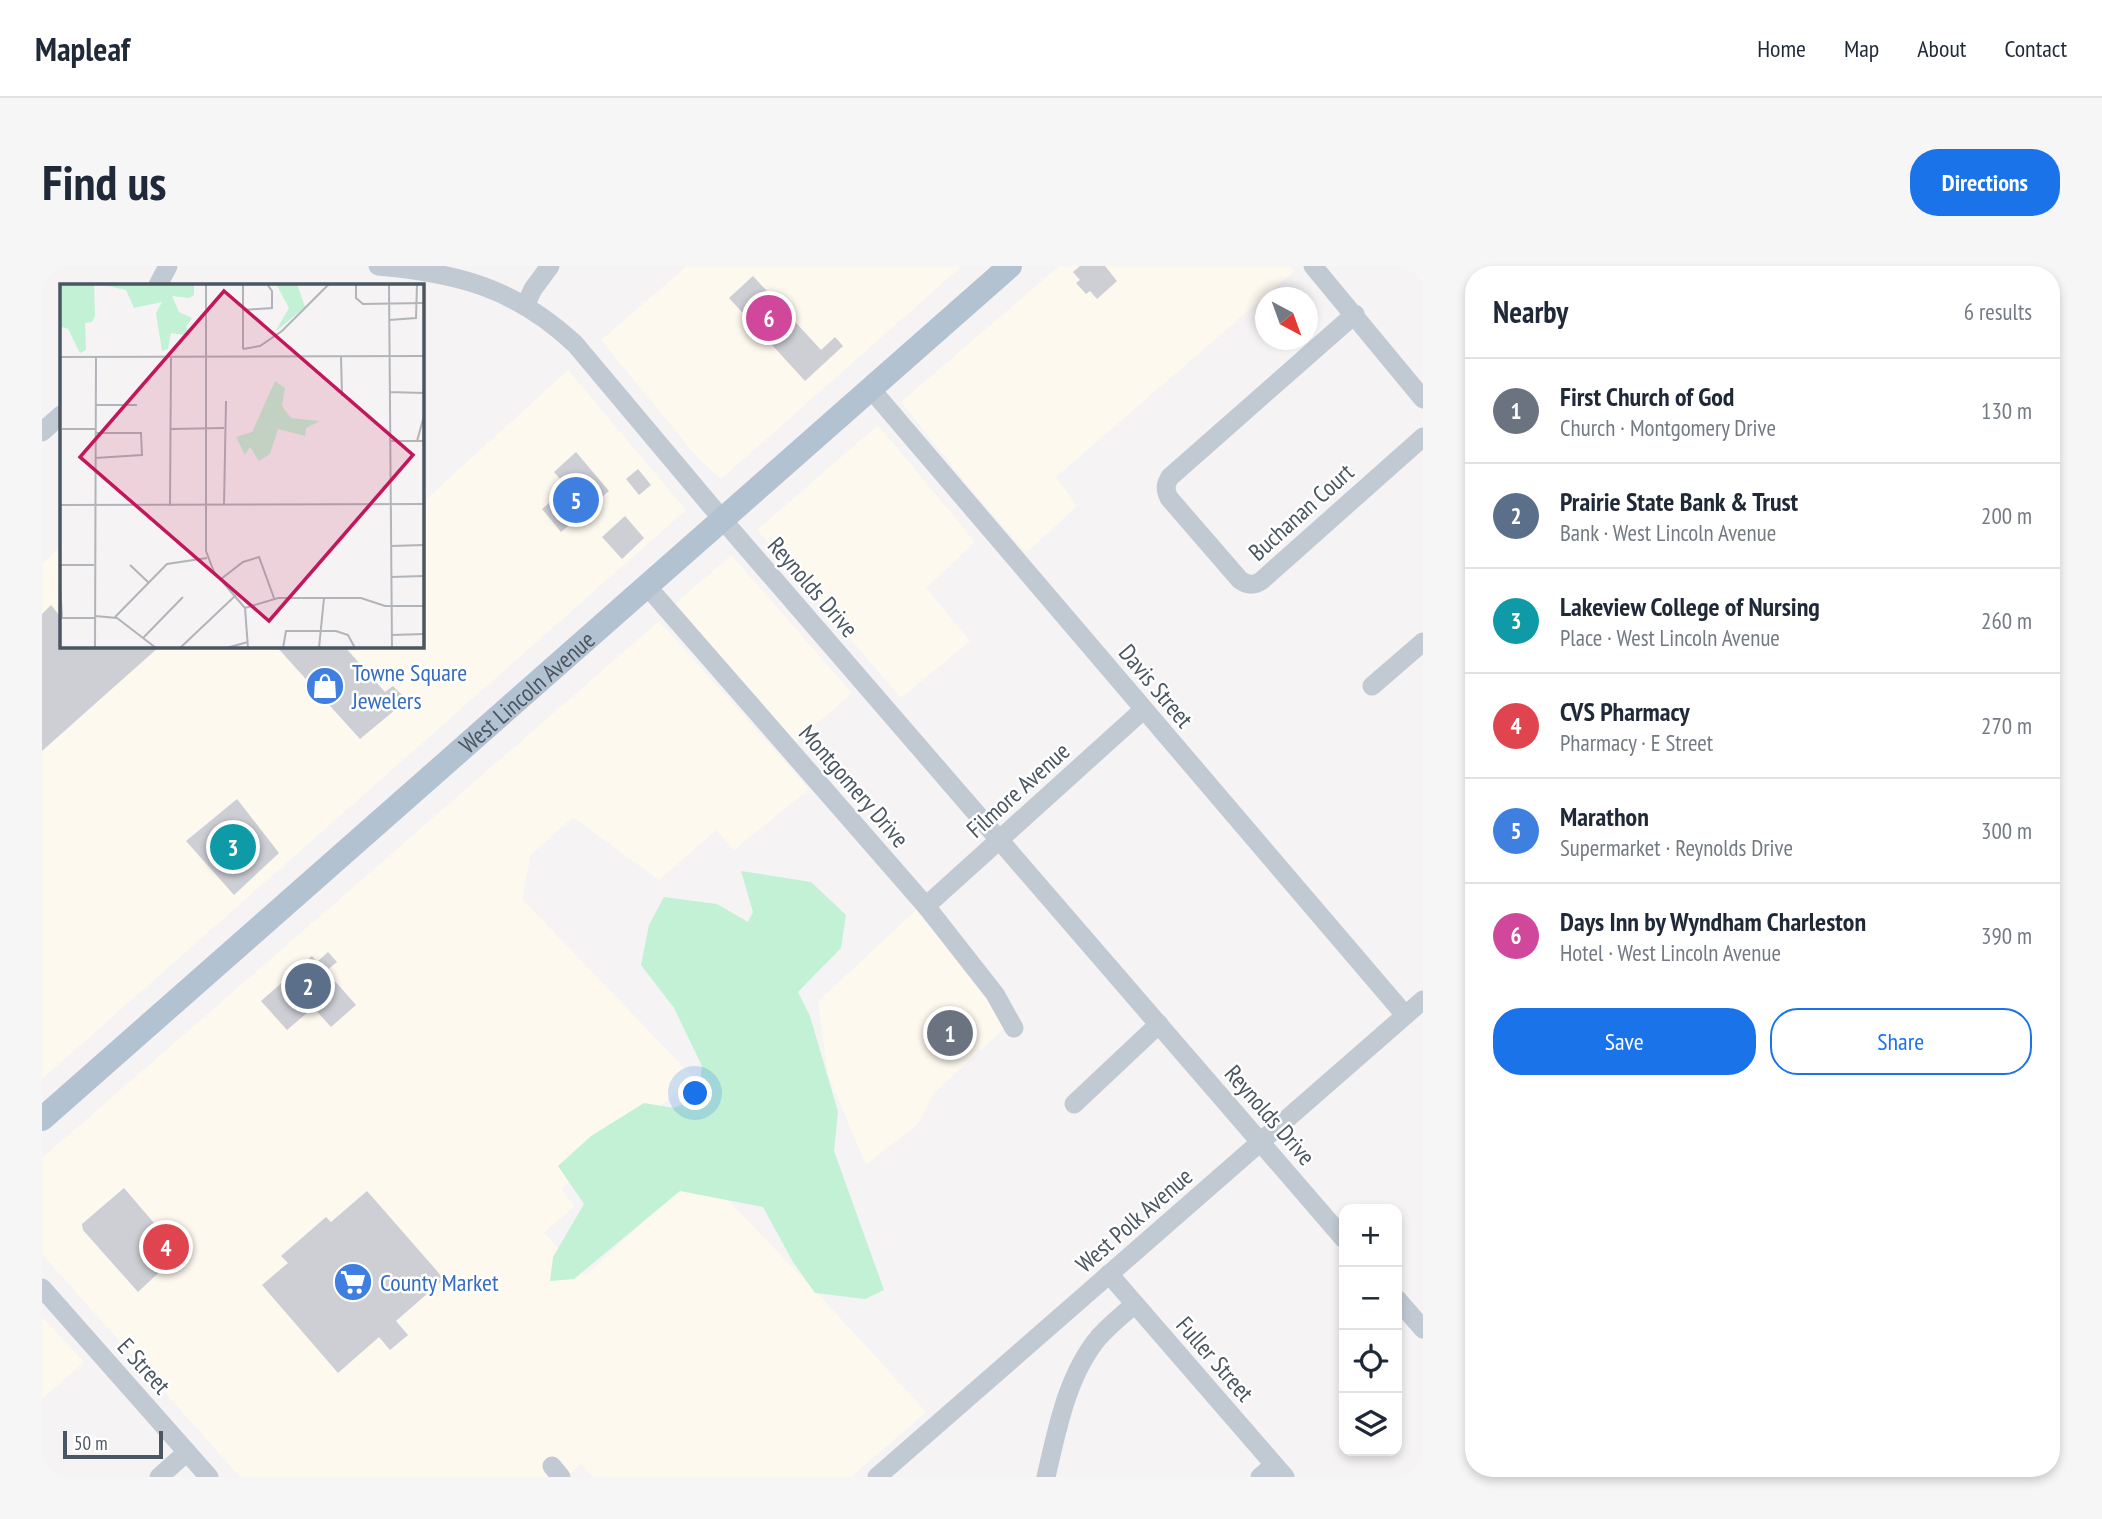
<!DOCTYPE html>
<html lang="en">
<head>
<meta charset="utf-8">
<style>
	:root { --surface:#fff; --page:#f6f6f7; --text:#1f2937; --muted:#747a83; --line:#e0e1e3; --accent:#1a73e8 }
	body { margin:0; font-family:"PT Sans Narrow",sans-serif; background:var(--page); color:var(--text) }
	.controls { position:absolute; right:21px; bottom:21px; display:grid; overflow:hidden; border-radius:14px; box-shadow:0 4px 10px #0003 }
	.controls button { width:63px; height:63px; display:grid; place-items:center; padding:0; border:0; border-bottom:2px solid var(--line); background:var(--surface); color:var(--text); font:35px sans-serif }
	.compass { position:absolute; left:1213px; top:21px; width:63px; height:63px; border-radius:50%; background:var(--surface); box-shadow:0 4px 10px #0003; rotate:139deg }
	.scale { position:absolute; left:21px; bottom:18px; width:100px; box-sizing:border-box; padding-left:7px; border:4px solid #4a5661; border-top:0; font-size:19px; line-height:24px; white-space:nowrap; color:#4a5661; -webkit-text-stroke:5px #fff; paint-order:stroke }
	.you { position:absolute; left:654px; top:828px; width:24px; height:24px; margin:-18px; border:5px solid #fff; border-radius:50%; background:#1a73e8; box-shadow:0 0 0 10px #1a73e833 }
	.badge { display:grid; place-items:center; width:46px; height:46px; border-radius:50%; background:var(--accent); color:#fff; font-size:23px; font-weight:700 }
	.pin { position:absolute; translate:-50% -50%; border:4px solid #fff; box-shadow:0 2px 7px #0006 }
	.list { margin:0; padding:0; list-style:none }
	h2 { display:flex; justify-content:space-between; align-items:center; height:91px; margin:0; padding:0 28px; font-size:30px }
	h2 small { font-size:23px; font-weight:400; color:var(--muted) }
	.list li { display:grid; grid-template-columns:46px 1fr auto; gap:21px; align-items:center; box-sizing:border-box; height:105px; padding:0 28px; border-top:2px solid var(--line) }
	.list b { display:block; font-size:26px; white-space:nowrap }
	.list p { margin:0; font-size:23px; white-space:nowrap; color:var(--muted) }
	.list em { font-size:23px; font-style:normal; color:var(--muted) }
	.actions { display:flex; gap:14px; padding:21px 28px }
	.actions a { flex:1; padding:16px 0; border:2px solid var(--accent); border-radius:28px; text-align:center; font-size:24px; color:var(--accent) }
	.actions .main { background:var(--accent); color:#fff }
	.icon { flex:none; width:38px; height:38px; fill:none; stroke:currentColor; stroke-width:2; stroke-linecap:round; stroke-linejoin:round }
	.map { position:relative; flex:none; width:1381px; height:1211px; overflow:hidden; border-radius:28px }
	header { display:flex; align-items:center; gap:42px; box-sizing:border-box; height:98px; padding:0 35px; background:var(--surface); border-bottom:2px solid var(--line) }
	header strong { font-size:33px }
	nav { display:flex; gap:38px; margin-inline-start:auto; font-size:24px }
	.intro { display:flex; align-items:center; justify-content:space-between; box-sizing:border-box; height:168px; padding:0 42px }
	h1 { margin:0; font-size:49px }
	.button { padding:18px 32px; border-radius:28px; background:var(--accent); color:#fff; font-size:24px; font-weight:700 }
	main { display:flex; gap:42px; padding:0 42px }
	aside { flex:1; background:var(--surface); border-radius:28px; box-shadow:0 4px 10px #0003 }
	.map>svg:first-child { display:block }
	.commercial { fill:#fdf9ef }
	.green { fill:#c3f1d5 }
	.building { fill:#cdcfd5 }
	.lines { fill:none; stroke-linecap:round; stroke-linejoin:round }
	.minor { stroke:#c1cad2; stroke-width:19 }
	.major { stroke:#b3c2d1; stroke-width:24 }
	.labels { text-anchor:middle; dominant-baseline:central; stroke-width:5; stroke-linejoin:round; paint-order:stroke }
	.street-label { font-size:24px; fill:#4a5661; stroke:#fff }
	.shop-label { font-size:24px; fill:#366cbe; stroke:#fff; text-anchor:start }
	.inset-road { fill:none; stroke:#b1b4b9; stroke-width:2 }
	.view { fill:#c2185b; fill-opacity:0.15; stroke:#c2185b; stroke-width:3.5 }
	.inset-edge { fill:none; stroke:#4a5661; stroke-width:3.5 }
</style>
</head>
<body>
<header>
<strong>Mapleaf</strong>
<nav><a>Home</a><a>Map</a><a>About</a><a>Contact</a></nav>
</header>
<div class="intro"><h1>Find us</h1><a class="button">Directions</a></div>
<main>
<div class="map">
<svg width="1381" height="1211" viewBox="0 0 1381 1211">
	<rect width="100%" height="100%" fill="#f5f3f3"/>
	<g class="commercial">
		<path d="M645,0h275l-241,213 -23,-21 -97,-118z"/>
		<path d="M1017,0h231l4,5 -238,206 21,29 -51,47 -52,-60 -73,-91z"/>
		<path d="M526,104l118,140 -644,569v-515l19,-17v99h361v-143z"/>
		<path d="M836,159l97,117 -49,46 44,53 -69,57 -144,-168z"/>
		<path d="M689,289l121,138 -58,50 -120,-138z"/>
		<path d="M617,355l150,168 -75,61 -18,-20 -57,50 -86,-63 -42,38 -9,44 172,179 -133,111 14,17 -31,27 41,43 114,-106 122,127 105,115 -75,65h-258l-12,-13 -14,13h-327l-198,-223v-96z"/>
		<path d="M874,644l77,90 12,28 -71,65 -16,31 -52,41 -38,-90 -10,-74z"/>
		<path d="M0,1051l42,45 -42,37z"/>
	</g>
	<path class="green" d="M699,605l70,11 35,33 -5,33 -43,44 12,24 28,96 -4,39 50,139 -19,9 -50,-6 -22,-31 -30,-55 -83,-16 -106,88 -24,2 3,-24 31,-53 -26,-38 33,-30 53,-33 30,5 24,-10 4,-32 -28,-58 -33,-43 8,-40 15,-28 53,7 31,18 5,-10z"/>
	<g class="building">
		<path d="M1038,0h25l12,15 -20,18 -7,-8 -4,3 -10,-11 4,-3 -7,-8z"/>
		<path d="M711,10l68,74 14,-13 8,9 -38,35 -76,-83z"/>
		<path d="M534,186l33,39 -48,41 -19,-23 21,-18 -5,-6 4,-4 -8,-9z"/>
		<path d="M596,203l13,16 -12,10 -13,-16z"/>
		<path d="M583,250l19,22 -22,21 -20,-22z"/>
		<path d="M9,339l8,10 2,-2v33h99l-118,105v-137z"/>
		<path d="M234,380h68l41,46 8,-6 14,14 -47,39z"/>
		<path d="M195,533l42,54 -45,42 -48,-54z"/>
		<path d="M286,686l9,10 -11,9 30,34 -25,22 -20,-22 -5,4 2,3 -21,18 -26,-29 51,-45 5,6z"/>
		<path d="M82,922l47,55 10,1v8h-11l-1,11 -31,29 -55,-62 -1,-6z"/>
		<path d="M325,925l77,88 -48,42 12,14 -18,15 -11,-13 -41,36 -76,-88 26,-22 -7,-7 45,-39 5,5z"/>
	</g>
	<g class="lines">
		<g class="minor">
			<path d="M336,0c80,7 137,22 197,78l147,175 622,720"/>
			<path d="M1271,0l110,133"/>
			<path d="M116,19l10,-19"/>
			<path d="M483,40l8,-17 17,-23"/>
			<path d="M1313,48l-185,163c-5,8 -5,12 -1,21l71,82c7,5 13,6 21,1l162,-144"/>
			<path d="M828,122l535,627"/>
			<path d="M0,166l19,-17"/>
			<path d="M604,319l280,321 69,88 19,34"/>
			<path d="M1330,420l51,-44"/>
			<path d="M884,640l217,-196"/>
			<path d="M1032,838l85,-80"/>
			<path d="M1067,1008l176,203"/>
			<path d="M0,1022l167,189"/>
			<path d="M1355,1033l26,30"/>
			<path d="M510,1200l9,11"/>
			<path d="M117,1211l28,-25"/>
			<path d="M835,1211l546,-477"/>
			<path d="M1004,1211c11,-47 21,-102 53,-140 11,-12 24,-23 36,-33"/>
			<path d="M1218,1211l14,-12"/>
		</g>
		<path class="major" id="s1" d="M0,853l968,-853"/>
	</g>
	<defs>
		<g id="shop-disc" transform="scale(2.0125)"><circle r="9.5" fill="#3f7fe0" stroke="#fff"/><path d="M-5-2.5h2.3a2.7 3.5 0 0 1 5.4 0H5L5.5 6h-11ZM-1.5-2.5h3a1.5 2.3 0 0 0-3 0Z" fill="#fff"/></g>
		<g id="supermarket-disc" transform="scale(2.0125)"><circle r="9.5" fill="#3f7fe0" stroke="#fff"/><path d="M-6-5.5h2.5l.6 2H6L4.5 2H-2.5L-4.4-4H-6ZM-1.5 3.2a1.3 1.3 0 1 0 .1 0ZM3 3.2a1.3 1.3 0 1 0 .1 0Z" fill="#fff"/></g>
	</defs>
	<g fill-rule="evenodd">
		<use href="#shop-disc" x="283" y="420"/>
		<use href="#supermarket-disc" x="311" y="1016"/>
	</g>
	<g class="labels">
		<g class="street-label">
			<text transform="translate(1259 246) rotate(-42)">Buchanan Court</text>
			<text transform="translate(771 321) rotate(49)">Reynolds Drive</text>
			<text transform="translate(1114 420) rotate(50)">Davis Street</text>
			<text stroke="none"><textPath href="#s1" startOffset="646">West Lincoln Avenue</textPath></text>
			<text transform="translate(812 520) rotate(49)">Montgomery Drive</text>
			<text transform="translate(976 524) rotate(-42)">Filmore Avenue</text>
			<text transform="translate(1228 849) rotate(49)">Reynolds Drive</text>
			<text transform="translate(1092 954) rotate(-41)">West Polk Avenue</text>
			<text transform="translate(1173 1093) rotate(49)">Fuller Street</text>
			<text transform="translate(102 1100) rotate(48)">E Street</text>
		</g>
		<g class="shop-label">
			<text x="310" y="406">Towne Square<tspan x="310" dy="28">Jewelers</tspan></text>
			<text x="338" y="1016">County Market</text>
		</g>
	</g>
	<g transform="translate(18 18)">
		<rect width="364" height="364" fill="#f5f3f3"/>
		<path d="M0,0h34l1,32 -3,6 -7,1 1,27 -6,3 -12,-24 -6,-2 -2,8zM39,0h95v11l-5,3 -17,-2 7,16 13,6 -6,9 5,9 -20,-3 -3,16 -6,2 -6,-38 6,-11 -28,6 -8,-18zM216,0h21l8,23 -30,25 14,-24zM215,97l10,7 -3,18 9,12 29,3 -14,7 -1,8 -27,-7 -8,25 -11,7 -9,-14 -5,8 -9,-18 16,-5z" fill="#c3f1d5"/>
		<path class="inset-road" d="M146,0v267l8,21 31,36 3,40M183,0v65M296,0v14l7,6 61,-1M329,0l3,364M183,26l29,-2v-17l-5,-7M329,36l27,-2 1,-34M183,65l17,-3 22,-15 47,-47M281,72l1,40M0,73l364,-1M329,108l35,1M36,121h41M0,127v41M2,145h34M111,145l53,-1M330,157h34M357,157l7,-25M35,174l47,-3 -1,-22h-45M0,221l364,-1M164,221l2,-104M110,222l1,-150M331,262l33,-1M0,281h34M70,281l18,17M331,293l33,-1M161,295l22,-17 16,-5 15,41M0,301l2,33M185,324l33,-10h83l24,8h39M35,332l22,2 39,30M55,333l52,-53 40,-6M0,334h35M332,351l32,-1M83,354l40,-41M35,364l1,-292M120,364l56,-53M166,364l22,-6M223,364l3,-17h50l12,4 7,13M259,364l5,-50"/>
		<path class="view" d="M164,7l189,164 -144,166 -189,-164z"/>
		<rect width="364" height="364" class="inset-edge"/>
	</g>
</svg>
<div class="controls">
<button>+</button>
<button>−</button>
<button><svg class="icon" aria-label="locate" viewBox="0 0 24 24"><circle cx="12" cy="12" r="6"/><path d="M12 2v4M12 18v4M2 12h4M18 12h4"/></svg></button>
<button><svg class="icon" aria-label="layers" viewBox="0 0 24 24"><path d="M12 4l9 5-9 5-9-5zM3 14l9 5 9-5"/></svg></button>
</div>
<svg class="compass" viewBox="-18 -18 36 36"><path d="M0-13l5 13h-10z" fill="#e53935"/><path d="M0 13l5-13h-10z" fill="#747a83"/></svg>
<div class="scale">50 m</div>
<div class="you"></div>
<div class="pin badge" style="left:908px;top:767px;background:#6b7280">1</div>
<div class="pin badge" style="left:266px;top:720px;background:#5c6f8a">2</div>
<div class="pin badge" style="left:191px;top:581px;background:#0f9aa8">3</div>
<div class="pin badge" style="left:124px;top:981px;background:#e0444e">4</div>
<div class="pin badge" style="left:534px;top:234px;background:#3f7fe0">5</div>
<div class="pin badge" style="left:727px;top:52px;background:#d1479c">6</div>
</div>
<aside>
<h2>Nearby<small>6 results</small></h2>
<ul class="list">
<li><span class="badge" style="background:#6b7280">1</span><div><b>First Church of God</b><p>Church · Montgomery Drive</p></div><em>130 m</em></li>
<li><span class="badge" style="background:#5c6f8a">2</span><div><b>Prairie State Bank &amp; Trust</b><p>Bank · West Lincoln Avenue</p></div><em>200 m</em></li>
<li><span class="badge" style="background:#0f9aa8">3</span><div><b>Lakeview College of Nursing</b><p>Place · West Lincoln Avenue</p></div><em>260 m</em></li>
<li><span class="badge" style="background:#e0444e">4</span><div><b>CVS Pharmacy</b><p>Pharmacy · E Street</p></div><em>270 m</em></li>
<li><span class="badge" style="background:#3f7fe0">5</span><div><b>Marathon</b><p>Supermarket · Reynolds Drive</p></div><em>300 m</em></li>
<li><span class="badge" style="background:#d1479c">6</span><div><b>Days Inn by Wyndham Charleston</b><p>Hotel · West Lincoln Avenue</p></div><em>390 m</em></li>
</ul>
<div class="actions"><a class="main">Save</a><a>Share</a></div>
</aside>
</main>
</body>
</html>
